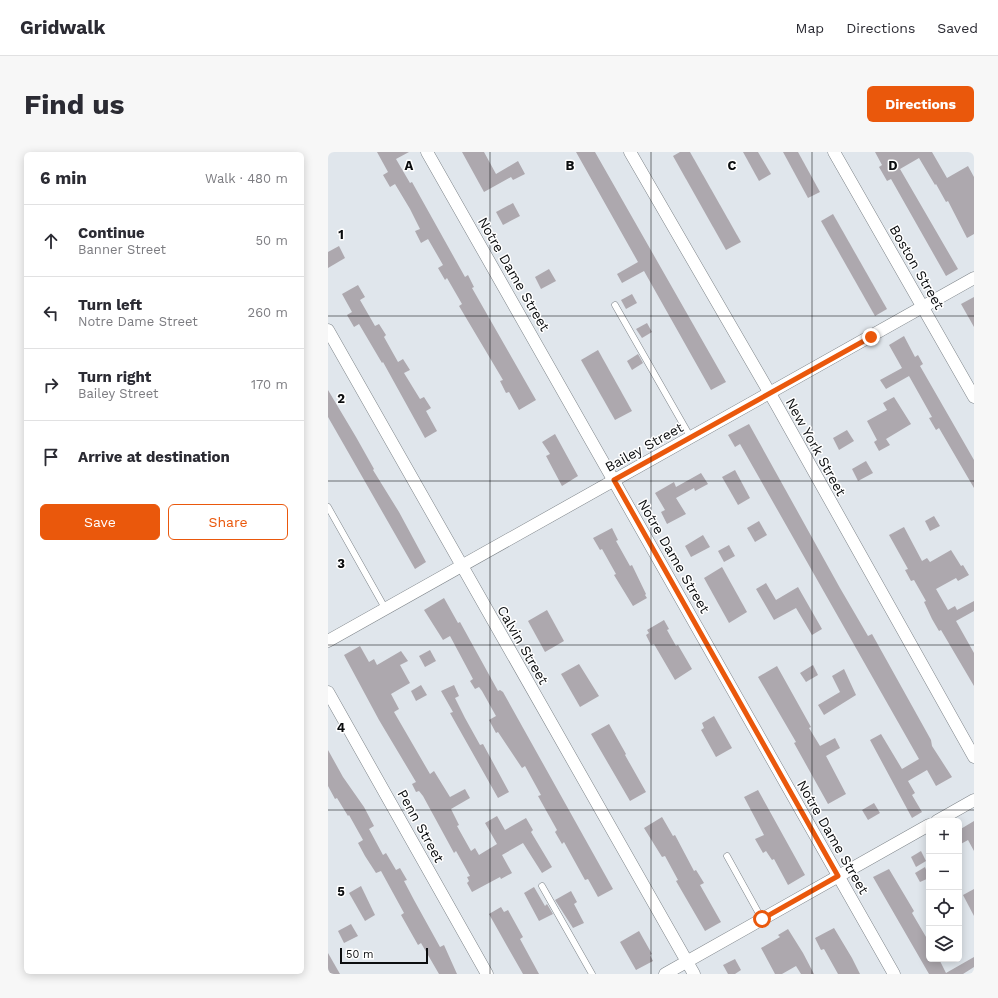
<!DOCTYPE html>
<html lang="en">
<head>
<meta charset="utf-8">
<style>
	:root { --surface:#fff; --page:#f7f7f7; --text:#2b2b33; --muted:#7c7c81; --line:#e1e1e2; --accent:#ea580c }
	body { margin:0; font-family:"Work Sans",sans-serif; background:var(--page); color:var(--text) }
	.controls { position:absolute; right:12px; bottom:12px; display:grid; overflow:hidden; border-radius:6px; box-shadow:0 2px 10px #0003 }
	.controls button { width:36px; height:36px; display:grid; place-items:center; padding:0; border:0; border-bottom:1px solid var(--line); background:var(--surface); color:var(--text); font:20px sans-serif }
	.scale { position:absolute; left:12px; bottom:10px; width:88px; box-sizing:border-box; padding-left:4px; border:2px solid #0b0d0f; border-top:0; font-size:11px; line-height:14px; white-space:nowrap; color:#0b0d0f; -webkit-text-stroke:3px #fff; paint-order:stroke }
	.stop { position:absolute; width:12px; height:12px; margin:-9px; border:3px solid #ea580c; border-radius:50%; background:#fff }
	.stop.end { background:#ea580c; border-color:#fff; box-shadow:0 1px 4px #0008 }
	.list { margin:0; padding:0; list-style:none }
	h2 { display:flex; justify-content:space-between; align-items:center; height:52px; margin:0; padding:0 16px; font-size:17px }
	h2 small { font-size:13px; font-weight:400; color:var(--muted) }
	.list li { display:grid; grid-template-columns:26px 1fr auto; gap:12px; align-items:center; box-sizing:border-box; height:72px; padding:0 16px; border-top:1px solid var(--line) }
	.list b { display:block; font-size:15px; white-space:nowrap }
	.list p { margin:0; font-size:13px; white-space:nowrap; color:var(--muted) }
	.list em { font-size:13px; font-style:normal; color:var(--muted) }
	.actions { display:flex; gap:8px; padding:12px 16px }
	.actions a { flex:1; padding:9px 0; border:1px solid var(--accent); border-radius:6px; text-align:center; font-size:14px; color:var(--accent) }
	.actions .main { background:var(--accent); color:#fff }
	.icon { flex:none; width:22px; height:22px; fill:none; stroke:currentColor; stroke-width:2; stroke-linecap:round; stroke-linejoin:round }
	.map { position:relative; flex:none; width:646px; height:822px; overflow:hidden; border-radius:6px }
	header { display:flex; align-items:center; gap:24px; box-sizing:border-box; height:56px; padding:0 20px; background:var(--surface); border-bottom:1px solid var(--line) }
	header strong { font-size:19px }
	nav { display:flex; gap:22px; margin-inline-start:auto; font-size:14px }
	.intro { display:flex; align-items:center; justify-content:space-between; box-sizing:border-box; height:96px; padding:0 24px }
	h1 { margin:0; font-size:28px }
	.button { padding:10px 18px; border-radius:6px; background:var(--accent); color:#fff; font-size:14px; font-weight:700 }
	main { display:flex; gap:24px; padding:0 24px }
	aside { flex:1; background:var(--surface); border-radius:6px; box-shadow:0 2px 10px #0003 }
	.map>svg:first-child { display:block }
	.building { fill:#ada8ae }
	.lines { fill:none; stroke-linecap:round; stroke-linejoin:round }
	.service-casing { stroke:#7e8489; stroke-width:7 }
	.minor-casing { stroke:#7e8489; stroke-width:13 }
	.service { stroke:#fff; stroke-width:6 }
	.minor { stroke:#fff; stroke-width:12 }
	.route { stroke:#ea580c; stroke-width:5 }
	.grid { fill:none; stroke:#0b0d0f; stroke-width:1; stroke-opacity:0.55 }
	.labels { text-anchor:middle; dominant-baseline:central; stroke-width:3; stroke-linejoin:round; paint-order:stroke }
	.street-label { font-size:14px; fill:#0b0d0f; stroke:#fff }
	.grid-label { font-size:13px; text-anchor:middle; font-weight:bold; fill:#0b0d0f; stroke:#fff; stroke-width:3; stroke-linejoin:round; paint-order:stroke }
</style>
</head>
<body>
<header>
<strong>Gridwalk</strong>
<nav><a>Map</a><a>Directions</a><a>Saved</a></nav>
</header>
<div class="intro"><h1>Find us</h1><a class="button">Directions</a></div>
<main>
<aside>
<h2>6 min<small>Walk · 480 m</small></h2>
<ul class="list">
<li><svg class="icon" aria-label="ahead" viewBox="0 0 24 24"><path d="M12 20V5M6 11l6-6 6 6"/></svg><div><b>Continue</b><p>Banner Street</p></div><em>50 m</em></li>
<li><svg class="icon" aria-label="left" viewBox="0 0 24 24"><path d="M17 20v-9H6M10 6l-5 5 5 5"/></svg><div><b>Turn left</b><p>Notre Dame Street</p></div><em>260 m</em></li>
<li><svg class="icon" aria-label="right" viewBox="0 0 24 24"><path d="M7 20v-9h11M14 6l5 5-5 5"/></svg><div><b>Turn right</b><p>Bailey Street</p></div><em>170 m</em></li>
<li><svg class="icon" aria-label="arrive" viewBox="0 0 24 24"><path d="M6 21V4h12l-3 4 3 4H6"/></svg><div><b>Arrive at destination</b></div></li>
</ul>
<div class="actions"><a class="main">Save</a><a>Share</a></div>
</aside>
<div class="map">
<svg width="646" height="822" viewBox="0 0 646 822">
	<rect width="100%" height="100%" fill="#e0e6ec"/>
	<g class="building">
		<path d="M49,0h32l-13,7 14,24 2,-1 53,95 3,-2 6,12 -2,1 64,112 -17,10 -10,-18 -3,1 -6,-12 3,-1 -44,-74 3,-2 -15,-26 -2,2 -7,-12 5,-3 -15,-26 -7,4 -6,-12 5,-2 -10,-20 -15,-25 -5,3 -7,-12 5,-3z"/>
		<path d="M134,0h22l12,22 22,-13 7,13 -12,6 -2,-3 -27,15z"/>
		<path d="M248,0h19l131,230 -15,8 -67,-119 -22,12 -5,-9 21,-12z"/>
		<path d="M352,0h10l51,90 -15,8 -53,-94z"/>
		<path d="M415,0h15l13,22 -12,7z"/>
		<path d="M455,0h15l22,40 -12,6z"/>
		<path d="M547,0h57l15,26 21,-12 6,11v57l-7,4 -19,-37 -2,1 -10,-18 -1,1 -16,-27 -19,11 58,100 -12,7 -55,-97 -4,2 -8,-14 3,-2z"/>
		<path d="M185,51l7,13 -17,9 -7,-13z"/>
		<path d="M505,62l54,95 -12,7 -54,-95z"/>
		<path d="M11,94l6,12 -17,10v-16z"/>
		<path d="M221,117l7,12 -15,8 -6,-12z"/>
		<path d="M30,133l7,12 -5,3 15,26 4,-2 7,11 -2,2 14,25 5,-3 7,11 -6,3 16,26 4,-2 7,11 -5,3 11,20 -12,7 -42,-76 -1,1 -23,-39 -5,3 -7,-12 5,-3 -10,-18z"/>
		<path d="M304,142l5,9 -11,6 -5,-9z"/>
		<path d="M646,145v30l-13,-23z"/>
		<path d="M319,171l5,9 -10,6 -6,-9z"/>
		<path d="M576,184l11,21 3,-2 5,9 -3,2 54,94v28l-35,-60 -3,2 -7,-12 3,-1 -23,-41 -23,13 -6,-9 22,-12 -13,-23z"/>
		<path d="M270,198l34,61 -17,9 -34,-60z"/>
		<path d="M310,202l5,9 -11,7 -5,-9z"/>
		<path d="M0,238l28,47 18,32 -1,1 26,42 27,50 -11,7 -87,-152z"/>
		<path d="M566,245l17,27 -25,15 4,6 -11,6 -5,-9 3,-2 -10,-19 20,-11 -4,-7z"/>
		<path d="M421,272l91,164 28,48 4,-2 59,106 1,6 20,31 -16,9 -9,-16 -19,11 7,12 -3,2 10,17 -10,6 -42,-78 11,-6 21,35 17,-10 -179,-315 -5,3 -7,-12z"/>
		<path d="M519,278l7,11 -15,9 -6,-12z"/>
		<path d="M227,282l23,42 -16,10 -16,-30 4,-2 -8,-12z"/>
		<path d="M538,309l7,12 -15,8 -6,-12z"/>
		<path d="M407,318l15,28 -12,7 -16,-28z"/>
		<path d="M373,321l7,11 -13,7 -1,-3 -18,10 10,16 -19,10 -6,-12 4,-2 -10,-17 19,-11 2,5z"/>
		<path d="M606,364l6,10 -10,5 -5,-10z"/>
		<path d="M431,369l8,14 -12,7 -8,-14z"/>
		<path d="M576,375l18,34 5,-3 3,4 21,-12 10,16 2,-1 6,10 -11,6 -2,-3 -20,11 12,21 7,-4 2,4 17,-9v10l-18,10 18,32v33l-33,-56 -2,1 -7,-12 -8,-17 2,-1 -12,-21 -3,1 -6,-11 3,-1 -19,-34z"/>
		<path d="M284,376l6,12 -2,1 14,25 2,-1 14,29 -1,1 2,3 -14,8 -19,-31 2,-1 -14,-25 -2,1 -7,-12z"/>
		<path d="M375,383l7,12 -19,10 -6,-11z"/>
		<path d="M401,393l6,11 -11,6 -6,-11z"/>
		<path d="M394,415l25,45 -18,11 -25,-45z"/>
		<path d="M438,431l10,17 22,-13 24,42 -10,6 -16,-27 -22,12 -18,-31z"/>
		<path d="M116,446l14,25 2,-1 38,69 2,-1 3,2 110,197 -15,8 -10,-18 -3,1 -21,-38 -2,2 -7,-12 2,-2 -19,-34 3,-1 -16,-29 -3,2 -24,-36 -2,1 -7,-13 7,-4 -14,-25 -3,-4 -4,2 -5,-8 3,-2 -23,-43 -7,4 -19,-30z"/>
		<path d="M219,458l17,31 -19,11 -17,-31z"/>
		<path d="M336,468l5,9 -2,1 9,16 2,-1 14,24 -17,11 -21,-36 -3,1 -5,-10 3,-2 -2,-3z"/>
		<path d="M32,494l9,16 5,-3 3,6 24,-14 7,10 -8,4 10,18 -19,11 8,15 -5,3 36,62 4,-3 16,26 15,-8 5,9 -19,11 8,16 -2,1 14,25 4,-3 4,7 18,-11 -12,-21 12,-7 8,14 21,-12 7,12 -2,2 21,35 -10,6 -19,-30 -21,12 10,18 -11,6 -1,-2 -28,15 -5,-9 2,-2 -2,-4 3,-1 -14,-25 -2,2 -31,-57 -4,-5 -3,1 -4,-8 4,-2 -37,-62 -35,-65z"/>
		<path d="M102,498l6,11 -11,6 -6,-11z"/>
		<path d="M251,512l20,32 -19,11 -19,-33z"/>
		<path d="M485,513l5,10 -12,7 -6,-9z"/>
		<path d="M449,514l34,61 -2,1 11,18 15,-8 5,10 -14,8 20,38 -18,10 -34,-61 2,-1 -38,-65z"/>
		<path d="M516,517l12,26 -32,20 -6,-10 22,-13 -8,-16z"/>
		<path d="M93,533l6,10 -11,6 -5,-10z"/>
		<path d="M126,533l5,11 -4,2 10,20 15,27 3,-1 26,48 -11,6 -48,-85 3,-1 -12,-21z"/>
		<path d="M386,564l18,32 -16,9 -15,-27 3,-2 -2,-5z"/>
		<path d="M281,572l17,30 -1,1 21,37 -16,9 -39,-67z"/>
		<path d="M0,598l15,27 21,30 10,19 -5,3 14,26 3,-2 10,17 4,-2 7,12 -3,1 10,19 26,47 4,-2 13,29h-18l-18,-31 -3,2 -17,-30 3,-2 -23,-42 -5,2 -11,-17 -7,-13 5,-3 -14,-25 -1,1 -11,-18 -2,1 -7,-13z"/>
		<path d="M430,638l47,85 -17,10 -14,-26 -2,1 -6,-9 -3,2 -8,-14 9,-4 -20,-38z"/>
		<path d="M546,651l6,10 -12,7 -6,-10z"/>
		<path d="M334,665l11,19 2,-1 19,36 2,-1 8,13 -4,2 21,37 -16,9 -29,-50 2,-1 -13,-24 -3,1 -18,-29z"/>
		<path d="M646,669v30l-6,-11 -9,5v-15z"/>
		<path d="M593,699l5,10 -10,6 -5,-10z"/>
		<path d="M597,715l4,11 -9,4 -5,-9z"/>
		<path d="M561,717l25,42 -2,2 17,29v17h10l7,14 28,-16v10l-11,7h-34l-56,-97z"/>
		<path d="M33,734l14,29 -10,6 -16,-28z"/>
		<path d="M206,735l11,19 2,-2 6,10 -14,7 -15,-28z"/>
		<path d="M646,737v27l-11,-21z"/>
		<path d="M243,739l6,11 -3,2 10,19 -11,5 -18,-28z"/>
		<path d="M173,755l3,5 4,-2 15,27 -3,2 19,35h-16l-16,-28 -18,-32z"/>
		<path d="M23,772l7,12 -14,7 -6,-12z"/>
		<path d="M506,776l18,30 8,16h-22l-14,-25 -3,1 -6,-12z"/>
		<path d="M460,777l15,24 11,21h-13l-5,-8 -14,8h-7l-14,-26 19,-11 -2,-2z"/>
		<path d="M311,779l13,23 -2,1 3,6 -17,9 -16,-28z"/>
		<path d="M0,801l12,21h-12z"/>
		<path d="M407,807l6,11 -6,4h-7l-5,-9z"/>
	</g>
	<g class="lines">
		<g class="service-casing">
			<g id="service">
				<path d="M287,153l76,133"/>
				<path d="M0,355l57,101"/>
				<path d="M399,704l35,63"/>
				<path d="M214,734l50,88"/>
			</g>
		</g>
		<g class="minor-casing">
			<g id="minor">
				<path d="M99,0l467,822"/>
				<path d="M302,0l146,252 198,353"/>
				<path d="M506,0l140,245"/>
				<path d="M0,178l366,644"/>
				<path d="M0,489l646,-363"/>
				<path d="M0,540l159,282"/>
				<path d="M609,669l37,-21"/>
				<path d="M337,822l264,-149"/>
			</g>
		</g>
		<use href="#service" class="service"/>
		<use href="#minor" class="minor"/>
	</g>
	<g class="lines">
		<path class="route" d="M434,767l76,-43 -224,-396 257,-143"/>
	</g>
	<path class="grid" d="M162,0v822M323,0v822M484,0v822M0,164h646M0,329h646M0,493h646M0,658h646"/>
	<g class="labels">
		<g class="street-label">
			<text transform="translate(589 115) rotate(60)">Boston Street</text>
			<text transform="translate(186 122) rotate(60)">Notre Dame Street</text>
			<text transform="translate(316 295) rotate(-29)">Bailey Street</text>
			<text transform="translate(488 295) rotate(61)">New York Street</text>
			<text transform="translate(346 404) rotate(60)">Notre Dame Street</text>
			<text transform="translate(195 493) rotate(60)">Calvin Street</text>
			<text transform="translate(93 674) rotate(61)">Penn Street</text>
			<text transform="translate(505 685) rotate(60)">Notre Dame Street</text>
		</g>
	</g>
	<g class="grid-label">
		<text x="81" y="18">A</text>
		<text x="242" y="18">B</text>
		<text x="404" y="18">C</text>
		<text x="565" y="18">D</text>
		<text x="13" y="87">1</text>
		<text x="13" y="251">2</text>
		<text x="13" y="416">3</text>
		<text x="13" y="580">4</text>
		<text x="13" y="744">5</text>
	</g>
</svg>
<div class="controls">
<button>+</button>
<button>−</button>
<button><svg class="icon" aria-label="locate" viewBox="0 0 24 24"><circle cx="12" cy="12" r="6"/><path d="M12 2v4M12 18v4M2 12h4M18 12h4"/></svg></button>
<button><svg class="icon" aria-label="layers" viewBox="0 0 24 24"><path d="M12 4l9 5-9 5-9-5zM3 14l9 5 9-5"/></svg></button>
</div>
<div class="scale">50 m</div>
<div class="stop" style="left:434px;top:767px"></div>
<div class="stop end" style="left:543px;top:185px"></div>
</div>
</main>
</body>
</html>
